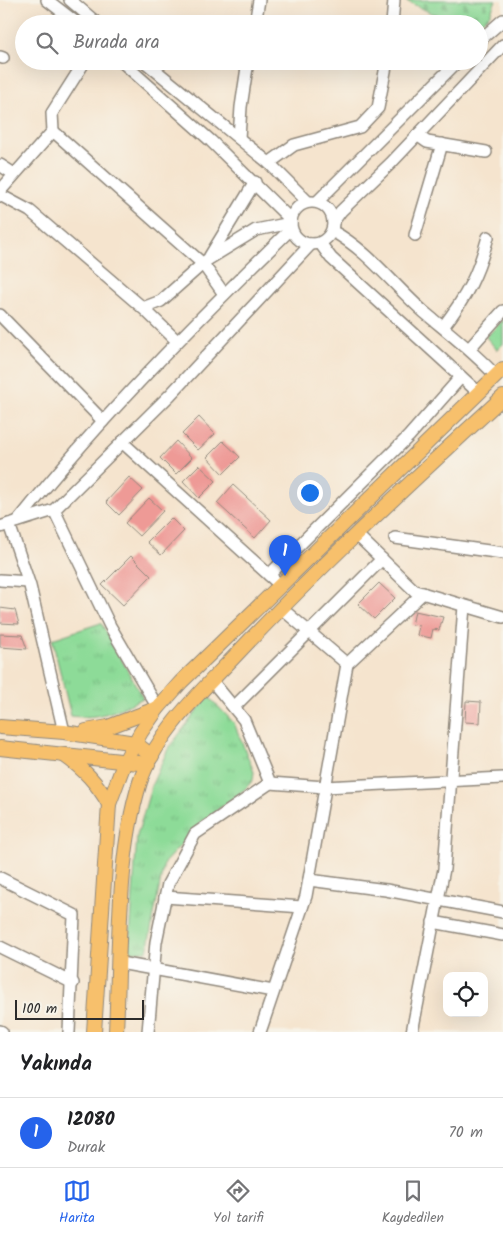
<!DOCTYPE html>
<html lang="tr">
<head>
<meta charset="utf-8">
<style>
	:root { --surface:#fff; --page:#f6f6f6; --text:#202124; --muted:#757577; --line:#e0e0e0; --accent:#2563eb }
	body { margin:0; font-family:Kalam,sans-serif; background:var(--page); color:var(--text) }
	.controls { position:absolute; right:15px; bottom:15px; display:grid; overflow:hidden; border-radius:10px; box-shadow:0 5px 20px #0002 }
	.controls button { width:45px; height:45px; display:grid; place-items:center; padding:0; border:0; border-bottom:1px solid var(--line); background:var(--surface); color:var(--text); font:25px sans-serif }
	.scale { position:absolute; left:15px; bottom:12px; width:129px; box-sizing:border-box; padding-left:5px; border:2px solid #2b2b2b; border-top:0; font-size:14px; line-height:18px; white-space:nowrap; color:#2b2b2b; -webkit-text-stroke:4px #f7f3e8; paint-order:stroke }
	.you { position:absolute; left:309px; top:492px; width:18px; height:18px; margin:-12px; border:4px solid #fff; border-radius:50%; background:#1a73e8; box-shadow:0 0 0 8px #1a73e833 }
	.badge { display:grid; place-items:center; width:32px; height:32px; border-radius:50%; background:var(--accent); color:#fff; font-size:16px; font-weight:700 }
	.pin { position:absolute; translate:-50% -41px; filter:drop-shadow(0 1px 2px #0008) }
	.pin::after { content:''; position:absolute; top:26px; width:18px; height:15px; background:inherit; clip-path:polygon(0 0,100% 0,50% 100%) }
	.list { margin:0; padding:0; list-style:none }
	h2 { display:flex; justify-content:space-between; align-items:center; height:65px; margin:0; padding:0 20px; font-size:21px }
	h2 small { font-size:16px; font-weight:400; color:var(--muted) }
	.list li { display:grid; grid-template-columns:32px 1fr auto; gap:15px; align-items:center; box-sizing:border-box; height:70px; padding:0 20px; border-top:1px solid var(--line) }
	.list b { display:block; font-size:19px; white-space:nowrap }
	.list p { margin:0; font-size:16px; white-space:nowrap; color:var(--muted) }
	.list em { font-size:16px; font-style:normal; color:var(--muted) }
	.icon { flex:none; width:28px; height:28px; fill:none; stroke:currentColor; stroke-width:2; stroke-linecap:round; stroke-linejoin:round }
	.map { position:relative; flex:none; width:503px; height:1032px; overflow:hidden }
	.search { position:absolute; background:var(--surface); box-shadow:0 5px 20px #0002; left:15px; right:15px; top:15px; height:55px; display:flex; align-items:center; gap:12px; box-sizing:border-box; padding:0 18px; border-radius:28px; color:var(--muted); font-size:19px }
	.sheet { height:135px; background:var(--surface) }
	nav { display:flex; justify-content:space-around; align-items:center; box-sizing:border-box; height:70px; border-top:1px solid var(--line); background:var(--surface); font-size:14px; color:var(--muted) }
	nav a { display:grid; justify-items:center; gap:2px }
	nav .on { color:var(--accent) }
	.map>svg:first-child { display:block }
	.green { fill:#8ddb98; stroke:#5c8362 }
	.cemetery { fill:url(#cemetery-stones); stroke:#5c8362 }
	.park { fill:url(#park-tufts); stroke:#5c8362 }
	.building { fill:#ee9a96 }
	.lines { fill:none; stroke-linecap:round; stroke-linejoin:round }
	.minor-casing { stroke:#90887c; stroke-width:14 }
	.major-casing { stroke:#90887c; stroke-width:16 }
	.minor { stroke:#fff; stroke-width:11 }
	.major { stroke:#f7c06c; stroke-width:14 }
</style>
</head>
<body>
<div class="map">
<svg width="503" height="1032" viewBox="0 0 503 1032">
	<defs>
		<pattern id="cemetery-stones" width="16" height="16" patternUnits="userSpaceOnUse" patternTransform="scale(1.25)"><rect width="16" height="16" fill="#8ddb98"/><path d="M2 7V4a2 2 0 0 1 4 0v3zM10 15v-3a2 2 0 0 1 4 0v3z" fill="#7abc83"/></pattern>
		<pattern id="park-tufts" width="24" height="20" patternUnits="userSpaceOnUse" patternTransform="scale(1.25)"><rect width="24" height="20" fill="#8ddb98"/><path d="M3 7l-1-3M5 7V3M7 7l1-3M15 17l-1-3M17 17v-4M19 17l1-3" fill="none" stroke="#7abc83"/></pattern>
	</defs>
	<rect width="100%" height="100%" fill="#f7f3e8"/>
	<filter id="ink" filterUnits="userSpaceOnUse"><feTurbulence type="fractalNoise" baseFrequency=".02" numOctaves="2"/><feDisplacementMap in="SourceGraphic" scale="10" xChannelSelector="R" yChannelSelector="G"/><feConvolveMatrix kernelMatrix="1 2 1 2 8 2 1 2 1" color-interpolation-filters="sRGB"/></filter>
	<filter id="wash" filterUnits="userSpaceOnUse"><feTurbulence type="fractalNoise" baseFrequency=".0096" numOctaves="4" result="noise"/><feDisplacementMap in="SourceGraphic" scale="20" xChannelSelector="R" yChannelSelector="G"/><feGaussianBlur stdDeviation="1.12" result="paint"/><feColorMatrix in="noise" values="0 0 0 0 0 0 0 0 0 0 0 0 0 0 0 0 0 1.4 0 .05"/><feComposite in="paint" operator="in"/></filter>
	<g filter="url(#wash)">
		<rect width="100%" height="100%" fill="#f5e4ce"/>
		<path class="green" d="M503,320v24l-6,6 -11,-13z"/>
		<path class="cemetery" d="M404,0h92l-6,14 -11,10h-24z"/>
		<g class="park">
			<path d="M101,623l42,75c-24,12 -44,22 -72,18l-19,-77z"/>
			<path d="M208,696l26,27 20,49 -1,8 -8,9 -42,32 -39,42 -17,88 -18,1 8,-116 15,-52 16,-35z"/>
		</g>
		<g id="blocks">
			<g class="building">
				<path d="M199,417l16,17 -17,16 -16,-16z"/>
				<path d="M176,441l16,17 -16,16 -16,-16z"/>
				<path d="M223,441l17,16 -17,17 -16,-17z"/>
				<path d="M199,465l17,16 -17,17 -16,-17z"/>
				<path d="M129,477l14,13 -24,25 -13,-13z"/>
				<path d="M233,485l38,35 -16,18 -38,-35z"/>
				<path d="M149,498l14,13 -24,25 -14,-13z"/>
				<path d="M171,518l13,13 -23,24 -14,-13z"/>
				<path d="M131,556l20,20 -28,29 -21,-20z"/>
				<path d="M379,583l16,15 -21,21 -16,-15z"/>
				<path d="M0,608l15,2 4,14 -19,-1z"/>
				<path d="M415,611l28,6 -4,13 -6,-1 -2,9 -14,-3 2,-9 -7,-1z"/>
				<path d="M0,634l22,1 5,14 -27,-2z"/>
				<path d="M466,701l15,1 -1,21 -15,-1z"/>
			</g>
		</g>
	</g>
	<g filter="url(#ink)">
		<use href="#blocks" fill-opacity="0" stroke="#90887c" stroke-width="1"/>
		<g class="lines">
			<g class="minor-casing">
				<g id="minor">
					<path d="M47,0l31,24"/>
					<path d="M70,0l28,24"/>
					<path d="M255,24l4,-24"/>
					<path d="M392,24l2,-24"/>
					<path d="M479,41l24,-21"/>
					<path d="M0,57l3,1"/>
					<path d="M121,61l90,80 80,79"/>
					<path d="M144,61l125,102 39,39"/>
					<path d="M53,131l150,133 21,30"/>
					<path d="M417,135l10,7 59,10"/>
					<path d="M239,138l2,-31 7,-46"/>
					<path d="M269,163l25,-18 66,-18 18,-19 9,-47"/>
					<path d="M0,165l14,9"/>
					<path d="M0,191l53,-60 -1,-18 33,-52"/>
					<path d="M0,195l30,16 113,97 18,-7 46,-41 49,-30 35,-7"/>
					<circle cx="312" cy="223" r="21"/>
					<path d="M317,202l141,-141"/>
					<path d="M333,222l8,-11 50,-48 112,-118"/>
					<path d="M332,231c36,19 62,55 92,81 25,21 50,40 72,64"/>
					<path d="M415,235l27,-91"/>
					<path d="M320,243l11,15 148,135"/>
					<path d="M210,256l45,-74"/>
					<path d="M143,308l34,33"/>
					<path d="M0,315l103,106"/>
					<path d="M443,327c24,-31 35,-53 45,-90"/>
					<path d="M469,349l34,-38"/>
					<path d="M122,442l158,143"/>
					<path d="M54,510l56,116 48,82"/>
					<path d="M18,521c84,-105 177,-199 273,-292"/>
					<path d="M9,524l21,62 34,146"/>
					<path d="M0,527l54,-17 116,-115 141,-151"/>
					<path d="M356,534l59,57 88,26"/>
					<path d="M395,538l108,15"/>
					<path d="M269,575l140,-139 52,-59"/>
					<path d="M0,580l28,2"/>
					<path d="M281,608l66,56"/>
					<path d="M212,681l32,39 26,63 55,4 178,-9"/>
					<path d="M234,707l148,-148"/>
					<path d="M0,878l74,37 -5,117"/>
					<path d="M309,880l77,10 117,22"/>
					<path d="M165,897l137,10"/>
					<path d="M433,922l70,13"/>
					<path d="M0,947l73,36"/>
					<path d="M120,963l153,28"/>
					<path d="M0,1031l2,1"/>
					<path d="M148,1032l8,-90 12,-58 27,-50 75,-51"/>
					<path d="M260,1032l46,-136 41,-232 76,-71"/>
					<path d="M412,1032l32,-163 20,-263"/>
				</g>
			</g>
			<g class="major-casing">
				<g id="major">
					<path d="M0,727l64,5 71,11 17,13"/>
					<path d="M86,731l22,-4 50,-19"/>
					<path d="M0,748l148,16"/>
					<path d="M64,755c20,14 33,28 45,49"/>
					<path d="M94,1032l15,-228 16,-43 16,-29 17,-24 23,-26 322,-313"/>
					<path d="M116,1032c4,-81 0,-173 24,-250 16,-49 60,-89 94,-125 86,-91 177,-175 269,-260"/>
				</g>
			</g>
			<use href="#minor" class="minor"/>
			<use href="#major" class="major"/>
		</g>
	</g>
</svg>
<div class="controls">
<button><svg class="icon" aria-label="locate" viewBox="0 0 24 24"><circle cx="12" cy="12" r="6"/><path d="M12 2v4M12 18v4M2 12h4M18 12h4"/></svg></button>
</div>
<div class="scale">100 m</div>
<div class="you"></div>
<div class="pin badge" style="left:285px;top:576px">1</div>
<div class="search"><svg class="icon" aria-label="search" viewBox="0 0 24 24"><circle cx="10" cy="10" r="6"/><path d="M15 15l6 6"/></svg>Burada ara</div>
</div>
<section class="sheet">
<h2>Yakında<small></small></h2>
<ul class="list">
<li><span class="badge">1</span><div><b>12080</b><p>Durak</p></div><em>70 m</em></li>
</ul>
</section>
<nav>
<a class="on"><svg class="icon" aria-label="map" viewBox="0 0 24 24"><path d="M3 6l6-2 6 2 6-2v14l-6 2-6-2-6 2zM9 4v14M15 6v14"/></svg>Harita</a>
<a><svg class="icon" aria-label="directions" viewBox="0 0 24 24"><path d="M12 3l9 9-9 9-9-9zM9 14v-3h6M13 9l2 2-2 2"/></svg>Yol tarifi</a>
<a><svg class="icon" aria-label="saved" viewBox="0 0 24 24"><path d="M7 4h10v16l-5-4-5 4z"/></svg>Kaydedilen</a>
</nav>
</body>
</html>
